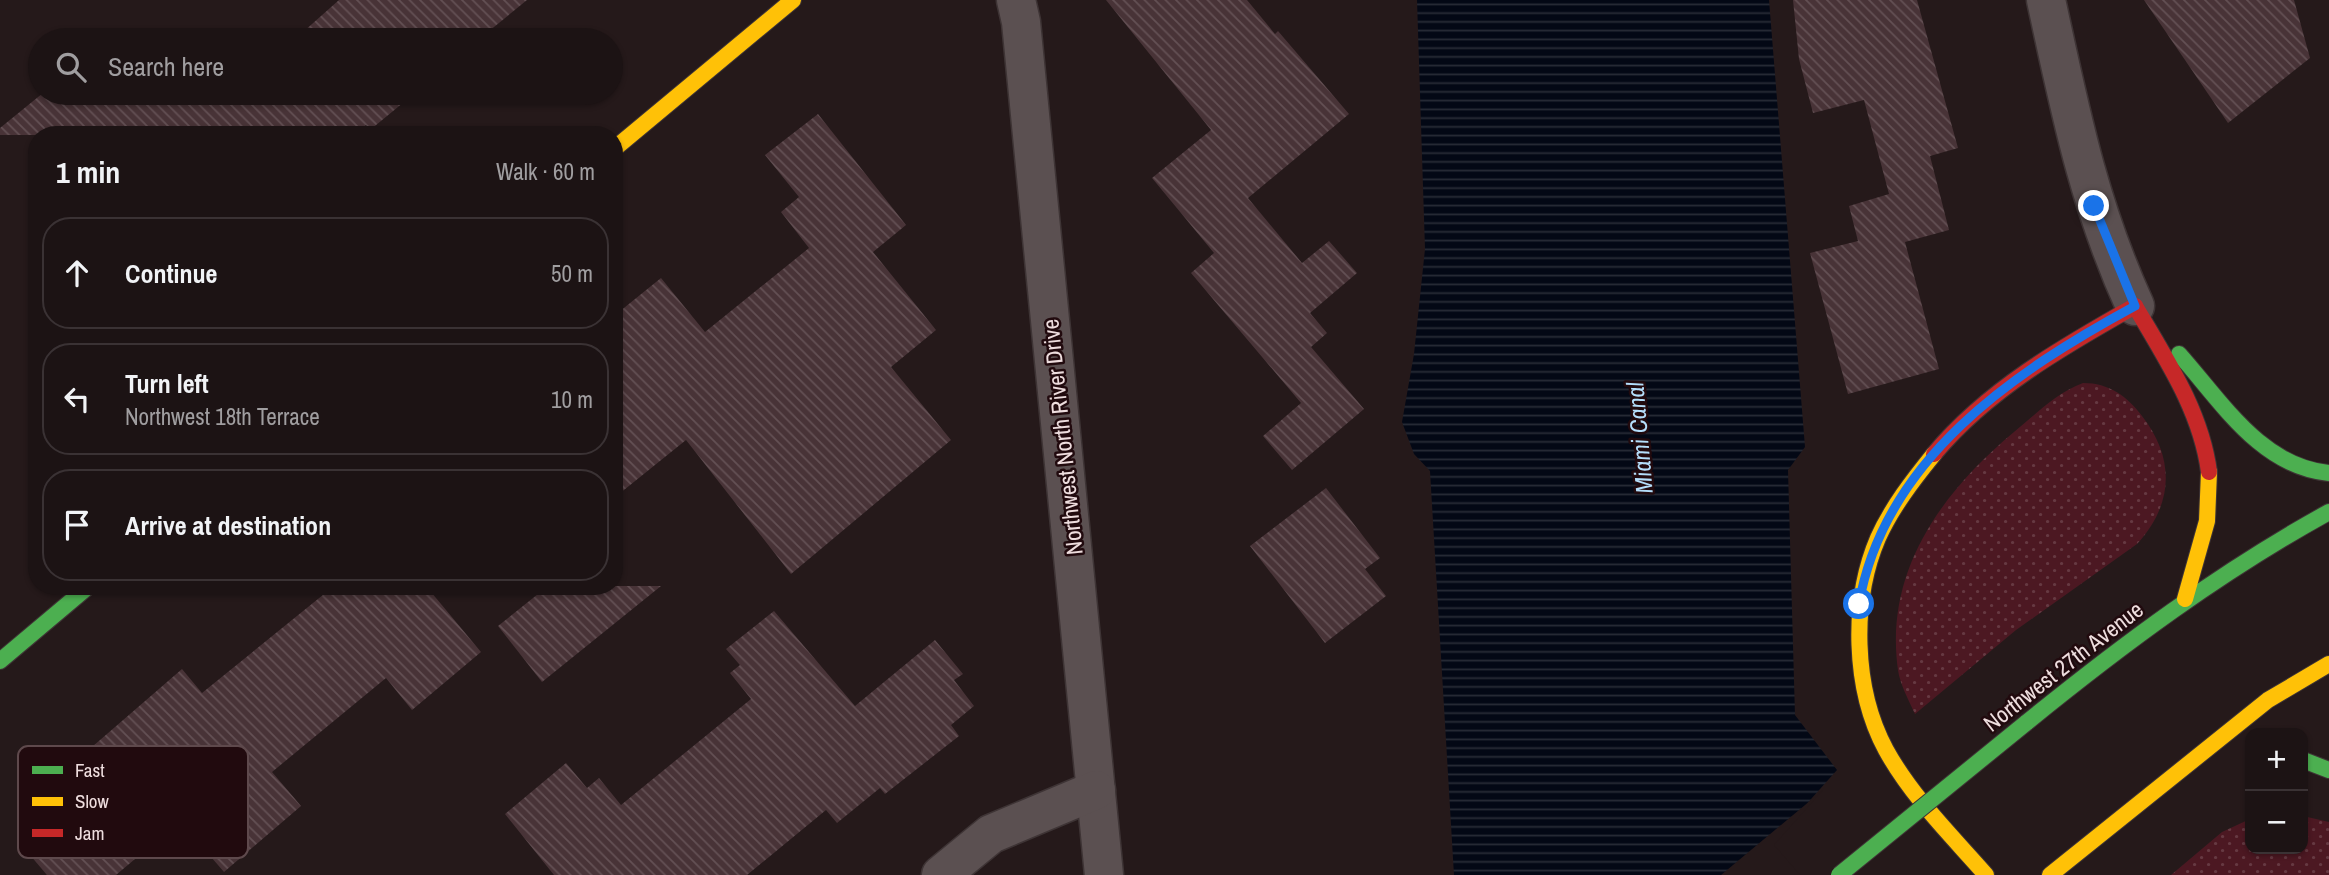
<!DOCTYPE html>
<html lang="en">
<head>
<meta charset="utf-8">
<style>
	:root { --surface:#1c1314; --page:#251c1d; --text:#f1f3f6; --muted:#a09ea0; --line:#3a3234 }
	body { margin:0; font-family:"Archivo Narrow",sans-serif; background:var(--page); color:var(--text) }
	.controls { position:absolute; right:21px; bottom:21px; display:grid; overflow:hidden; border-radius:14px; box-shadow:0 2px 5px #0004 }
	.controls button { width:63px; height:63px; display:grid; place-items:center; padding:0; border:0; border-bottom:2px solid var(--line); background:var(--surface); color:var(--text); font:35px sans-serif }
	.stop { position:absolute; width:21px; height:21px; margin:-16px; border:5px solid #1a73e8; border-radius:50%; background:#fff }
	.stop.end { background:#1a73e8; border-color:#fff; box-shadow:0 2px 7px #0008 }
	.list { margin:0; padding:0; list-style:none }
	h2 { display:flex; justify-content:space-between; align-items:center; height:91px; margin:0; padding:0 28px; font-size:30px }
	h2 small { font-size:23px; font-weight:400; color:var(--muted) }
	.list li { display:grid; grid-template-columns:46px 1fr auto; gap:21px; align-items:center; box-sizing:border-box; height:112px; margin:0 14px 14px; padding:0 14px; border:2px solid var(--line); border-radius:28px }
	.list b { display:block; font-size:26px; white-space:nowrap }
	.list p { margin:0; font-size:23px; white-space:nowrap; color:var(--muted) }
	.list em { font-size:23px; font-style:normal; color:var(--muted) }
	.icon { flex:none; width:38px; height:38px; fill:none; stroke:currentColor; stroke-width:2; stroke-linecap:round; stroke-linejoin:round }
	.map { position:relative; flex:none; width:2329px; height:875px; overflow:hidden }
	.search { position:absolute; background:var(--surface); box-shadow:0 2px 5px #0004; left:28px; top:28px; width:595px; height:77px; display:flex; align-items:center; gap:18px; box-sizing:border-box; padding:0 24px; border-radius:38px; color:var(--muted); font-size:26px }
	.panel { position:absolute; background:var(--surface); box-shadow:0 2px 5px #0004; left:28px; top:126px; width:595px; height:469px; border-radius:28px }
	.map>svg:first-child { display:block }
	.grass { fill:url(#grass-dots) }
	.water { fill:url(#water-rules) }
	.pier { fill:#25191a }
	.building { fill:url(#building-back-hatch) }
	.lines { fill:none; stroke-linecap:round; stroke-linejoin:round }
	.street-casing { stroke:#3e3435; stroke-width:41 }
	.fast-casing { stroke:#3e3435; stroke-width:18 }
	.slow-casing { stroke:#3e3435; stroke-width:18 }
	.jam-casing { stroke:#3e3435; stroke-width:18 }
	.street { stroke:#5b5051; stroke-width:38 }
	.fast { stroke:#4caf50; stroke-width:16 }
	.slow { stroke:#ffc107; stroke-width:16 }
	.jam { stroke:#c62828; stroke-width:16 }
	.fast-bridge-casing { stroke:#3e3435; stroke-width:18; stroke-linecap:butt }
	.fast-bridge { stroke:#4caf50; stroke-width:16 }
	.route { stroke:#1a73e8; stroke-width:9 }
	.labels { text-anchor:middle; dominant-baseline:central; stroke-width:5; stroke-linejoin:round; paint-order:stroke }
	.street-label { font-size:23px; fill:#eeddde; stroke:#210a0e }
	.water-label { font-size:24px; font-style:italic; fill:#b4defb; stroke:#210a0e }
	.key { fill:#210a0e; stroke:#5e494c; stroke-width:2 }
	.key-label { font-size:19px; fill:#eeddde }
</style>
</head>
<body>
<div class="map">
<svg width="2329" height="875" viewBox="0 0 2329 875">
	<defs>
		<pattern id="grass-dots" width="8" height="8" patternUnits="userSpaceOnUse" patternTransform="scale(1.75)"><rect width="8" height="8" fill="#4c1822"/><path d="M2 2h.1M6 6h.1" fill="none" stroke="#663942" stroke-width="1.8" stroke-linecap="round"/></pattern>
		<pattern id="water-rules" width="6" height="5" patternUnits="userSpaceOnUse" patternTransform="scale(1.75)"><rect width="6" height="5" fill="#030815"/><path d="M0 2.5h6" fill="none" stroke="#282c37"/></pattern>
		<pattern id="building-back-hatch" width="6" height="6" patternUnits="userSpaceOnUse" patternTransform="scale(1.75)"><rect width="6" height="6" fill="#483337"/><path d="M-1 5l2 2M0 0l6 6M5-1l2 2" fill="none" stroke="#635054"/></pattern>
	</defs>
	<rect width="100%" height="100%" fill="#25191a"/>
	<g class="grass">
		<path d="M2083,383c26,0 44,13 59,33 33,42 32,88 -5,128l-121,86 -101,84c-6,-13 -15,-30 -17,-44 -14,-99 44,-178 116,-238 22,-18 42,-39 69,-49z"/>
		<path d="M2303,816l26,6v53h-158l51,-43 28,-13v30h53z"/>
	</g>
	<path class="water" d="M1417,0h352l36,447 -17,23 7,245 42,55 -67,75 26,30h-342l-24,-404 -16,-17 -12,-32 12,-68 11,-105z"/>
	<path class="pier" d="M1823,790l-49,55 26,30h-79z"/>
	<g class="building">
		<path d="M339,0h188l-49,40h-184z"/>
		<path d="M1106,0h141l28,34 3,-3 71,83 -101,84 54,65 27,-22 28,32 -47,40 17,20 -16,14 53,62 -72,61 -29,-34 38,-33 -110,-130 23,-20 -62,-75 59,-48z"/>
		<path d="M1793,0h124l41,148 -28,8 19,74 -44,12 34,127 -91,25 -38,-141 48,-12 -9,-35 40,-12 -25,-94 -51,13 -14,-54z"/>
		<path d="M2144,0h150l16,58 -82,65z"/>
		<path d="M43,93h372l-45,37 -4,-5 -13,10h-353v-7z"/>
		<path d="M818,114l88,111 -33,27 63,78 -45,37 60,73 -160,134 -105,-134 -72,58v-182l47,-38 44,54 104,-84 -28,-36 18,-15 -34,-42z"/>
		<path d="M1326,488l54,70 -15,11 21,27 -61,47 -75,-97z"/>
		<path d="M334,586h92l55,66 -69,58 -26,-32 -114,94 29,34 -77,66 -44,-51 -64,54h-69l-23,-27 26,-22 -16,-19 27,-22 -6,-6 127,-110 20,24z"/>
		<path d="M548,586h113l-119,96 -44,-56z"/>
		<path d="M774,611l81,95 80,-66 28,34 -9,6 20,26 -23,19 8,11 -74,58 -5,-6 -43,35 -11,-13 -79,65h-193l-49,-61 61,-51 21,25 12,-10 22,27 130,-106 -21,-26 10,-8 -14,-16z"/>
	</g>
	<g class="lines">
		<g class="street-casing">
			<g id="street">
				<path d="M1016,0l5,22 83,853"/>
				<path d="M2046,0c24,110 42,203 89,306"/>
				<path d="M941,875l50,-41 105,-44"/>
			</g>
		</g>
		<g class="fast-casing">
			<g id="fast">
				<path d="M2179,354c42,47 82,113 150,119"/>
				<path d="M0,661l89,-75"/>
				<path d="M2026,723c96,-78 194,-151 303,-211"/>
				<path d="M2303,760l26,10"/>
			</g>
		</g>
		<g class="slow-casing">
			<g id="slow">
				<path d="M614,149l179,-149"/>
				<path d="M1934,454c-21,26 -42,53 -56,84 -27,63 -25,151 8,212 26,47 65,85 100,125"/>
				<path d="M2185,599l22,-78 2,-49"/>
				<path d="M2050,875l218,-175 61,-36"/>
			</g>
		</g>
		<g class="jam-casing">
			<g id="jam">
				<path d="M2135,306c31,53 66,105 74,166"/>
				<path d="M1934,454c53,-64 130,-108 201,-148"/>
			</g>
		</g>
		<use href="#street" class="street"/>
		<use href="#fast" class="fast"/>
		<use href="#slow" class="slow"/>
		<use href="#jam" class="jam"/>
		<g class="fast-bridge-casing">
			<path id="fast-bridge" d="M1839,875l187,-152"/>
		</g>
		<use href="#fast-bridge" class="fast-bridge"/>
	</g>
	<g class="lines">
		<path class="route" d="M1859,604c25,-145 156,-233 276,-298l-41,-100"/>
	</g>
	<g class="labels">
		<g class="street-label">
			<text transform="translate(1062 437) rotate(-96)">Northwest North River Drive</text>
			<text transform="translate(2063 666) rotate(-38)">Northwest 27th Avenue</text>
		</g>
		<g class="water-label">
			<text transform="translate(1639 438) rotate(-95)">Miami Canal</text>
		</g>
	</g>
	<rect x="18" y="746" width="230" height="112" rx="10" class="key"/>
	<rect x="32" y="766" width="31" height="8" fill="#4caf50"/>
	<rect x="32" y="797" width="31" height="9" fill="#ffc107"/>
	<rect x="32" y="829" width="31" height="8" fill="#c62828"/>
	<g class="key-label">
		<text x="75" y="777">Fast</text>
		<text x="75" y="808">Slow</text>
		<text x="75" y="840">Jam</text>
	</g>
</svg>
<div class="controls">
<button>+</button>
<button>−</button>
</div>
<div class="stop" style="left:1859px;top:604px"></div>
<div class="stop end" style="left:2094px;top:206px"></div>
<div class="search"><svg class="icon" aria-label="search" viewBox="0 0 24 24"><circle cx="10" cy="10" r="6"/><path d="M15 15l6 6"/></svg>Search here</div>
<section class="panel">
<h2>1 min<small>Walk · 60 m</small></h2>
<ul class="list">
<li><svg class="icon" aria-label="ahead" viewBox="0 0 24 24"><path d="M12 20V5M6 11l6-6 6 6"/></svg><div><b>Continue</b></div><em>50 m</em></li>
<li><svg class="icon" aria-label="left" viewBox="0 0 24 24"><path d="M17 20v-9H6M10 6l-5 5 5 5"/></svg><div><b>Turn left</b><p>Northwest 18th Terrace</p></div><em>10 m</em></li>
<li><svg class="icon" aria-label="arrive" viewBox="0 0 24 24"><path d="M6 21V4h12l-3 4 3 4H6"/></svg><div><b>Arrive at destination</b></div></li>
</ul>
</section>
</div>
</body>
</html>
